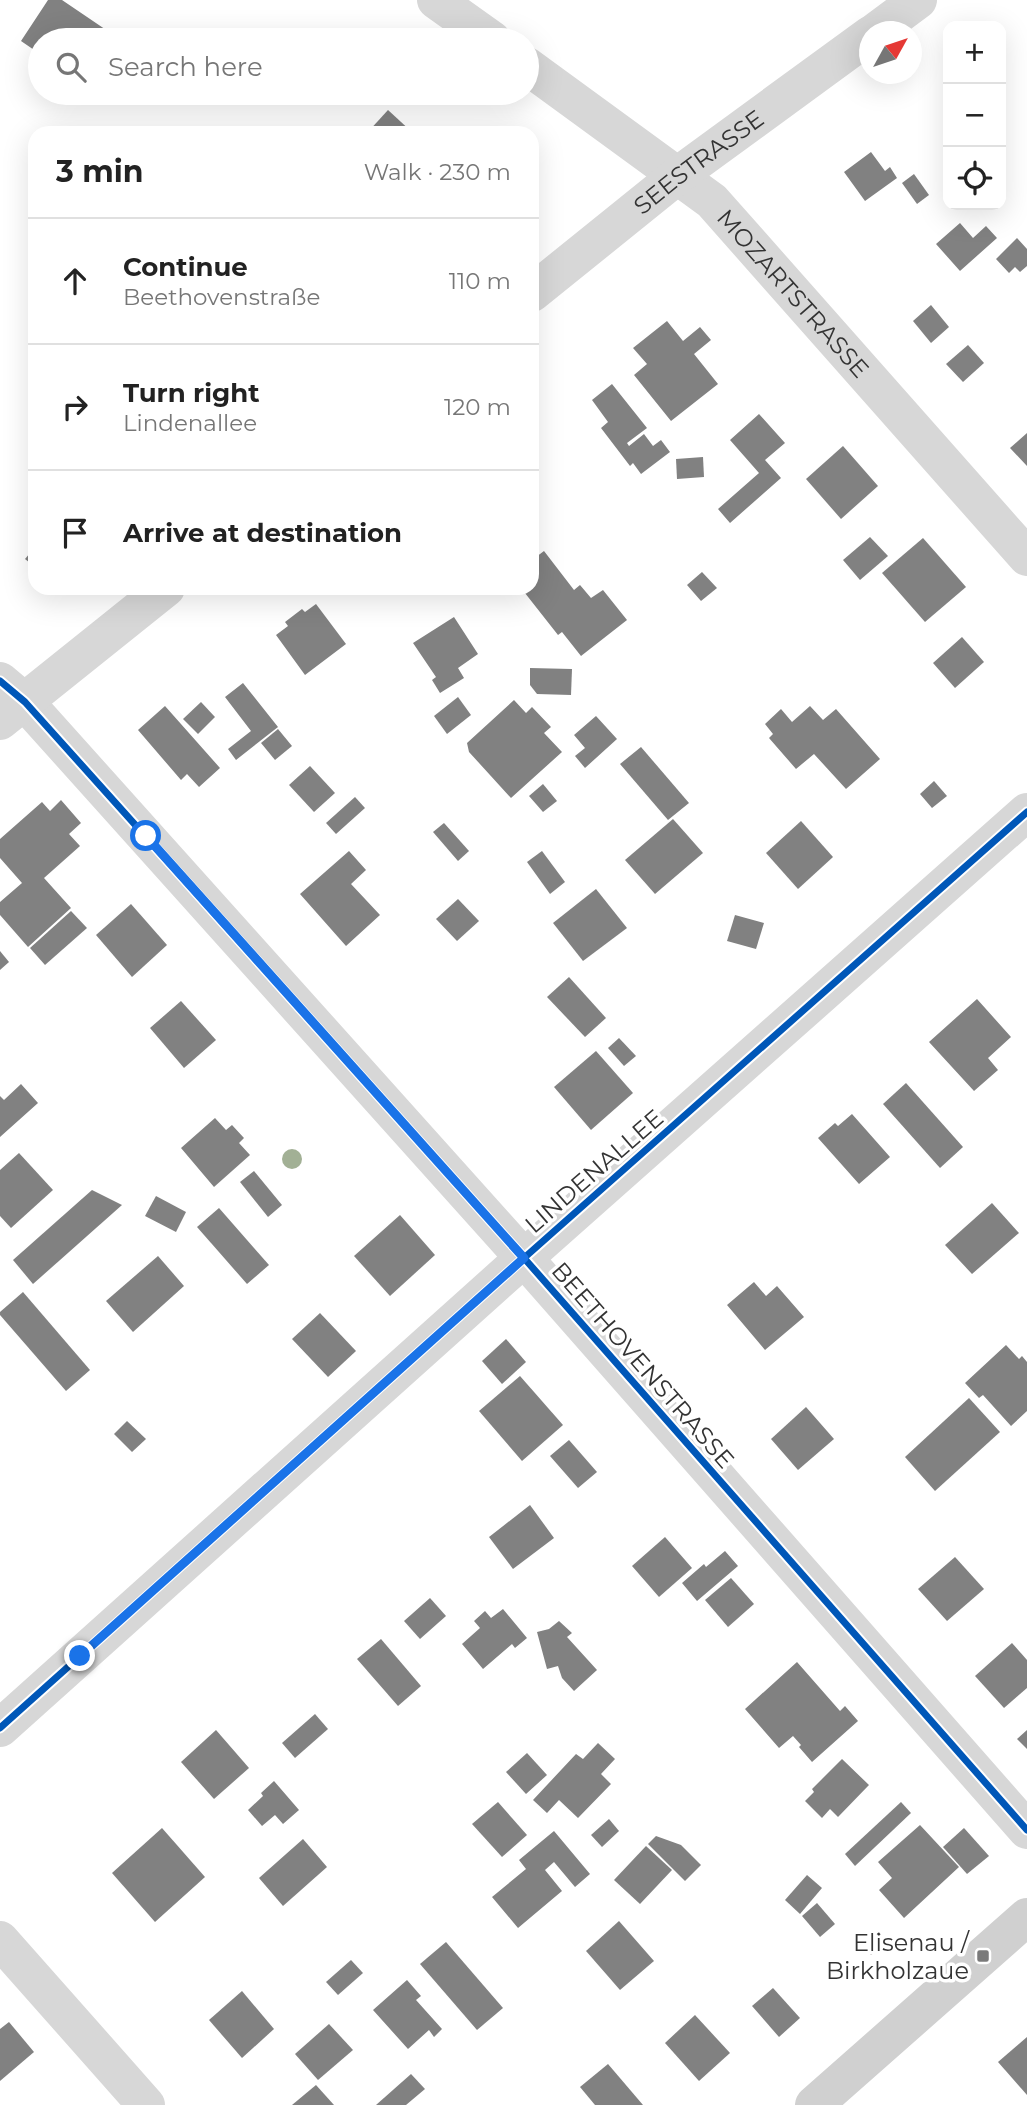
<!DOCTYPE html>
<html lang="en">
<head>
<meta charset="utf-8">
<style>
	:root { --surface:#fff; --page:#f6f6f6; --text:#222; --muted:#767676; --line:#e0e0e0 }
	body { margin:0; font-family:Montserrat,sans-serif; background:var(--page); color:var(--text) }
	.controls { position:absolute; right:21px; top:21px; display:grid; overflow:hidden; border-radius:14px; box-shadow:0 7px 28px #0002 }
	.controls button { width:63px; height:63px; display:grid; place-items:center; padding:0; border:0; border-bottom:2px solid var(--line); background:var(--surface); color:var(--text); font:35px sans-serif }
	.compass { position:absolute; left:859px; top:21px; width:63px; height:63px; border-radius:50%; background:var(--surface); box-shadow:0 7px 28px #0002; rotate:50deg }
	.stop { position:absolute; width:21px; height:21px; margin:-16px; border:5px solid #1a73e8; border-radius:50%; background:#fff }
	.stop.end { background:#1a73e8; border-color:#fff; box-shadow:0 2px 7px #0008 }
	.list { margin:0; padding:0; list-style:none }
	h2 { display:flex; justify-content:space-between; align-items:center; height:91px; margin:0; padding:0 28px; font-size:30px }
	h2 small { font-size:23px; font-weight:400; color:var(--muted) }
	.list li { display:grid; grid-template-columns:46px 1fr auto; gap:21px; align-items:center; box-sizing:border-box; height:126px; padding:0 28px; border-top:2px solid var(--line) }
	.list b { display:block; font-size:26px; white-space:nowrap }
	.list p { margin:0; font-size:23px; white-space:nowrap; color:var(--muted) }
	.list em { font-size:23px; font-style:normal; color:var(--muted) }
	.icon { flex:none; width:38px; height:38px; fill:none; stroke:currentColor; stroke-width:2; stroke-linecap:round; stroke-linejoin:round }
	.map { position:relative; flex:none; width:1027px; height:2105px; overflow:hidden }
	.search { position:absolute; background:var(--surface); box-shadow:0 7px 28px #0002; left:28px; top:28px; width:511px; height:77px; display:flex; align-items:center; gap:18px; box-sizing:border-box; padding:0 24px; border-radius:38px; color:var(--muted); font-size:26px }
	.panel { position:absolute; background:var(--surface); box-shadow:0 7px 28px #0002; left:28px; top:126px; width:511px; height:469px; border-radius:21px }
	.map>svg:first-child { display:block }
	.building { fill:#818181 }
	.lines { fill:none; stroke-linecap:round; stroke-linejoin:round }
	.street { stroke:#d7d7d7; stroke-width:38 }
	.secondary { stroke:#d0d0d0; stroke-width:38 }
	.cycleway-casing { stroke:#fff; stroke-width:11 }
	.cycleway { stroke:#0057b8; stroke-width:7 }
	.tree { fill:#a2b095 }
	.route { stroke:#1a73e8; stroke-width:9 }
	.poi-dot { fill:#7a7a7a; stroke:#fff; stroke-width:2.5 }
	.labels { text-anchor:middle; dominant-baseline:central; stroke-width:7; stroke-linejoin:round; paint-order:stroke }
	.street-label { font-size:24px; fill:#333; stroke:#fff }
	.poi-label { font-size:24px; fill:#333; stroke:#fff; text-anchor:end }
</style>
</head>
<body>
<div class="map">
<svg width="1027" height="2105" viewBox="0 0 1027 2105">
	<rect width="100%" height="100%" fill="#fff"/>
	<g class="building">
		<path d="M48,0h14l59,40h-81v14l-19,-13z"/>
		<path d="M307,33l7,7h-15z"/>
		<path d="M388,110l25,23h-46z"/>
		<path d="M871,152l14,19 5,-4 7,11 -32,23 -21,-29z"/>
		<path d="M914,174l15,21 -12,9 -15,-21z"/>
		<path d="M960,223l13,15 13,-12 11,12 -37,33 -24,-27z"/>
		<path d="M1017,238l10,11v17l-7,6 -5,-5 -6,6 -13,-14z"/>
		<path d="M931,305l18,22 -18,16 -18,-22z"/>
		<path d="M667,321l16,20 17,-14 11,13 -17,14 24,30 -47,37 -37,-46 13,-11 -14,-16z"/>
		<path d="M968,345l16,18 -21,19 -17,-18z"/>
		<path d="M612,384l35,44 -20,15 2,3 15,-12 9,12 8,-6 9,12 -29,22 -8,-11 -3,3 -29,-38 7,-6 -16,-22z"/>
		<path d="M759,414l26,29 -20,17 16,18 -51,45 -12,-14 41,-36 -29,-33z"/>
		<path d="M1027,433v33l-17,-18z"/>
		<path d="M843,446l35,40 -37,33 -35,-40z"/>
		<path d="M703,457l1,20 -27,2 -1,-20z"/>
		<path d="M870,537l18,19 -28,24 -17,-20z"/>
		<path d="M923,538l43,49 -41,35 -43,-49z"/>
		<path d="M35,547v20l-10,-8z"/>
		<path d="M544,551l30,39 6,-5 11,13 12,-8 24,30 -46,36 -19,-24 -4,3 -37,-47h11v-28z"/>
		<path d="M702,572l15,16 -16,13 -14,-16z"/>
		<path d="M316,604l30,40 -41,31 -29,-40 12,-9 -3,-4 17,-13 3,3z"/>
		<path d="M454,617l24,37 -20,14 6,10 -24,15 -8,-13 4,-3 -23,-34z"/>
		<path d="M962,637l22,25 -29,26 -22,-25z"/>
		<path d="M530,668l42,1 -1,26 -34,-1 -7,-9z"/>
		<path d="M243,683l35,44 -42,33 -8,-11 23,-18 -26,-34z"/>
		<path d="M458,697l13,18 -24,19 -13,-18z"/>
		<path d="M514,700l12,13 6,-6 19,20 -7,6 18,19 -51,46 -42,-46 -2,-9z"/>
		<path d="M201,702l14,15 -17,17 -15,-15z"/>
		<path d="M165,706l55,62 -21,19 -12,-13 -6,6 -43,-50z"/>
		<path d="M810,706l13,14 13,-11 44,50 -34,30 -32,-35 -18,15 -27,-31 4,-4 -8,-10 16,-15 11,13z"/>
		<path d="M596,716l21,23 -32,29 -10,-12 10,-8 -11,-13z"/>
		<path d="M278,729l14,17 -17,14 -14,-17z"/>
		<path d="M641,747l48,56 -21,17 -48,-56z"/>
		<path d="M310,766l25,27 -21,19 -25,-27z"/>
		<path d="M934,781l13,15 -15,12 -12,-14z"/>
		<path d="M543,784l14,17 -14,11 -14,-16z"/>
		<path d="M355,797l10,11 -29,26 -10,-11z"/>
		<path d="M61,800l20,23 -12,11 11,12 -36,32 27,30 -43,39 -28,-32v-13l22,-19 -22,-25v-19l42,-37 8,9z"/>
		<path d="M673,819l30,34 -48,41 -30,-34z"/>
		<path d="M801,821l32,36 -35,32 -32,-36z"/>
		<path d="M444,823l25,28 -11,10 -25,-29z"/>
		<path d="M349,851l17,19 -15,14 29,31 -34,31 -46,-52z"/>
		<path d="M542,851l23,31 -15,12 -23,-32z"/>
		<path d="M596,889l31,39 -44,33 -30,-38z"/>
		<path d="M458,899l21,22 -22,20 -21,-22z"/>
		<path d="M131,904l36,41 -35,32 -36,-42z"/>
		<path d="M71,911l16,17 -42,37 -15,-17z"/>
		<path d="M735,915l29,8 -8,26 -29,-8z"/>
		<path d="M0,951l9,11 -9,8z"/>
		<path d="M569,977l37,41 -21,19 -38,-40z"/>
		<path d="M977,999l34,38 -23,21 10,12 -24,21 -45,-49z"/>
		<path d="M181,1001l35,39 -32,28 -34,-40z"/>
		<path d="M619,1038l17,18 -12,10 -16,-18z"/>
		<path d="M596,1051l37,42 -42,37 -37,-43z"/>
		<path d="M906,1083l57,64 -23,21 -57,-64z"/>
		<path d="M21,1084l17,19 -38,34v-41l4,4z"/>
		<path d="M852,1114l38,43 -31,27 -41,-46 17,-15 3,3z"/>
		<path d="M215,1118l11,12 6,-5 12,13 -5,5 11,12 -36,32 -33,-39z"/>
		<path d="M19,1153l34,37 -42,38 -11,-12v-46z"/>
		<path d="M254,1171l28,34 -14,12 -28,-35z"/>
		<path d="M92,1190l30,15 -89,79 -20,-24z"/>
		<path d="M156,1196l30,16 -10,20 -31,-16z"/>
		<path d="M992,1203l27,30 -47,41 -27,-29z"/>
		<path d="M219,1208l50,57 -22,19 -50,-57z"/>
		<path d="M400,1215l35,40 -45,41 -36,-40z"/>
		<path d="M158,1256l26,30 -51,46 -27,-31z"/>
		<path d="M754,1282l12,14 11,-10 27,31 -39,33 -38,-45z"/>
		<path d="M23,1292l67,78 -24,21 -66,-76v-3z"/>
		<path d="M320,1313l36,38 -28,26 -36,-38z"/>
		<path d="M506,1339l20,23 -24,22 -20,-23z"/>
		<path d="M1006,1345l13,14 3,-3 5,6v49l-16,15 -28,-31 -4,3 -14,-15z"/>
		<path d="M520,1376l43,49 -41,36 -43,-50z"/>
		<path d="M969,1398l31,34 -65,59 -30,-34z"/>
		<path d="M806,1407l28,32 -36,31 -27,-31z"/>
		<path d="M127,1421l19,18 -14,13 -18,-18z"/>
		<path d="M569,1440l28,32 -19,16 -28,-32z"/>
		<path d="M530,1505l24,33 -41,31 -24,-32z"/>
		<path d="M665,1537l27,31 -33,29 -27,-31z"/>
		<path d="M725,1551l13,15 -41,35 -15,-18 22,-19 2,3z"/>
		<path d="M955,1557l29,32 -37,32 -29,-32z"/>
		<path d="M731,1578l23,26 -26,23 -23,-27z"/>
		<path d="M430,1598l16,18 -26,23 -16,-18z"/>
		<path d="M503,1609l24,29 -12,10 -3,-4 -29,25 -21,-25 18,-16 -6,-7 11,-10 6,7z"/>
		<path d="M559,1621l13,12 -5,4 30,33 -23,21 -12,-13 -4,-12 -11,3 -10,-37 12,-3z"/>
		<path d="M381,1639l40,47 -23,20 -41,-47z"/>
		<path d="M1012,1643l15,17v28l-23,20 -29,-32z"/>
		<path d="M797,1662l43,49 5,-5 13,15 -46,41 -13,-15 2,-2 -8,-9 -14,12 -34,-39z"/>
		<path d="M315,1714l13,15 -33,29 -13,-15z"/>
		<path d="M216,1730l33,38 -35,31 -33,-37z"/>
		<path d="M1027,1730v19l-10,-10z"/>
		<path d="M598,1743l17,16 -14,15 10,10 -33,34 -19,-18 -12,13 -14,-13 43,-46 7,5z"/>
		<path d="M527,1753l20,22 -21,19 -20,-22z"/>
		<path d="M842,1759l27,26 -31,32 -8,-8 -8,9 -17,-17 9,-9 -2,-3z"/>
		<path d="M274,1781l25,29 -16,14 -8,-9 -13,11 -14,-16 15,-14 -2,-3z"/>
		<path d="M498,1802l29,33 -25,22 -30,-33z"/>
		<path d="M901,1802l10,11 -56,53 -10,-12z"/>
		<path d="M609,1819l10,12 -17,16 -11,-12z"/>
		<path d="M920,1825l39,42 -55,51 -25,-28 13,-12 -14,-16z"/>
		<path d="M162,1828l43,49 -50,45 -43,-49z"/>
		<path d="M964,1828l25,28 -22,18 -24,-27z"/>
		<path d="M554,1831l36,43 -15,13 -21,-25 -9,8 17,21 -44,37 -26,-31 34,-28 -7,-9z"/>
		<path d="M656,1836l25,9 20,20 -16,16 -37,-37z"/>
		<path d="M303,1839l24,28 -44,39 -24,-28z"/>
		<path d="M646,1846l26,24 -32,34 -26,-24z"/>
		<path d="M807,1875l15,13 -22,26 -15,-14z"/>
		<path d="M817,1903l18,21 -15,13 -18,-21z"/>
		<path d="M619,1921l35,40 -34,29 -34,-39z"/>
		<path d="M879,1932l8,11 -16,12 -8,-11z"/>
		<path d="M446,1942l57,66 -26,22 -57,-66z"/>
		<path d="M351,1960l12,13 -25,22 -12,-13z"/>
		<path d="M407,1980l14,16 -5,4 26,29 -8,8 -5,-7 -21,19 -35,-39z"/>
		<path d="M773,1988l27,30 -21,19 -27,-31z"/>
		<path d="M242,1991l32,38 -32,29 -33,-38z"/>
		<path d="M695,2015l35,38 -31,28 -34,-38z"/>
		<path d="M9,2022l25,30 -34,29v-52z"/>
		<path d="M329,2024l24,26 -35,30 -23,-26z"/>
		<path d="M1027,2037v58l-29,-33z"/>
		<path d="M608,2064l35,41h-48l-15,-18z"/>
		<path d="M411,2074l14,15 -19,16h-30z"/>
		<path d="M316,2085l18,20h-42z"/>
	</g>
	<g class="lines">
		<g class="street">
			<path d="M436,0l56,40"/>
			<path d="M875,32l43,-32"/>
			<path id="s1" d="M527,66l185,135 315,356"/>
			<path id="s2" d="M532,293l145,-117 193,-141"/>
			<path d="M0,681l25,21 499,556 503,572"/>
			<path d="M0,721l166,-133"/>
			<path d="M0,1728l524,-470 503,-446"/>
			<path d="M0,1940l146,165"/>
		</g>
		<path class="secondary" d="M814,2105l213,-188"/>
		<g class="cycleway-casing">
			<g id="cycleway">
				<path d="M0,681l25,21 499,556 503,572"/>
				<path d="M0,1728l524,-470 503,-446"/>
			</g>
		</g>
		<use href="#cycleway" class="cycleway"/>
	</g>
	<circle class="tree" cx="292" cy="1159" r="10"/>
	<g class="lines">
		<path class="route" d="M80,1656l444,-398 -378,-422"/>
	</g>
	<rect class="poi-dot" x="976" y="1949" width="14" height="14" rx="3.5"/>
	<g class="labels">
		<g class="street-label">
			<text stroke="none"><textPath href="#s2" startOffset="212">SEESTRASSE</textPath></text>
			<text stroke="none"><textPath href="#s1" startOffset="352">MOZARTSTRASSE</textPath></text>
			<text transform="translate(594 1171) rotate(-41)">LINDENALLEE</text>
			<text transform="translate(643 1365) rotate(49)">BEETHOVENSTRASSE</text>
		</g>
		<g class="poi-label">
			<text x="969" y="1942">Elisenau /<tspan x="969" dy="28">Birkholzaue</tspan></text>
		</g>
	</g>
</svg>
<div class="controls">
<button>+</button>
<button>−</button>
<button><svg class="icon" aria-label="locate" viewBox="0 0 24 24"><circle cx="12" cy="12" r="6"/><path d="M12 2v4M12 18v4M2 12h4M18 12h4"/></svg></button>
</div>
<svg class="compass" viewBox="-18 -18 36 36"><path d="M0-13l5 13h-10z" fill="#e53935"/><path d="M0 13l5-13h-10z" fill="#767676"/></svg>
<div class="stop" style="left:146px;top:836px"></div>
<div class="stop end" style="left:80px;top:1656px"></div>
<div class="search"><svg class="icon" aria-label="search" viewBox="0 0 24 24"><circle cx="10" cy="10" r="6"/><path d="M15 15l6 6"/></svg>Search here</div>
<section class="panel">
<h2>3 min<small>Walk · 230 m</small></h2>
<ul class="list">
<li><svg class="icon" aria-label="ahead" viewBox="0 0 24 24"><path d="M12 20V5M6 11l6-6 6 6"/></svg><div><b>Continue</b><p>Beethovenstraße</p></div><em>110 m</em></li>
<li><svg class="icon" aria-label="right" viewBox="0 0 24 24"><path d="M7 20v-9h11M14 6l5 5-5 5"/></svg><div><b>Turn right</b><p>Lindenallee</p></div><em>120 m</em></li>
<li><svg class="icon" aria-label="arrive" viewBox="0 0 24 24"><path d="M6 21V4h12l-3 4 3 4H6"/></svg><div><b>Arrive at destination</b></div></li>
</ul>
</section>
</div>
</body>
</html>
